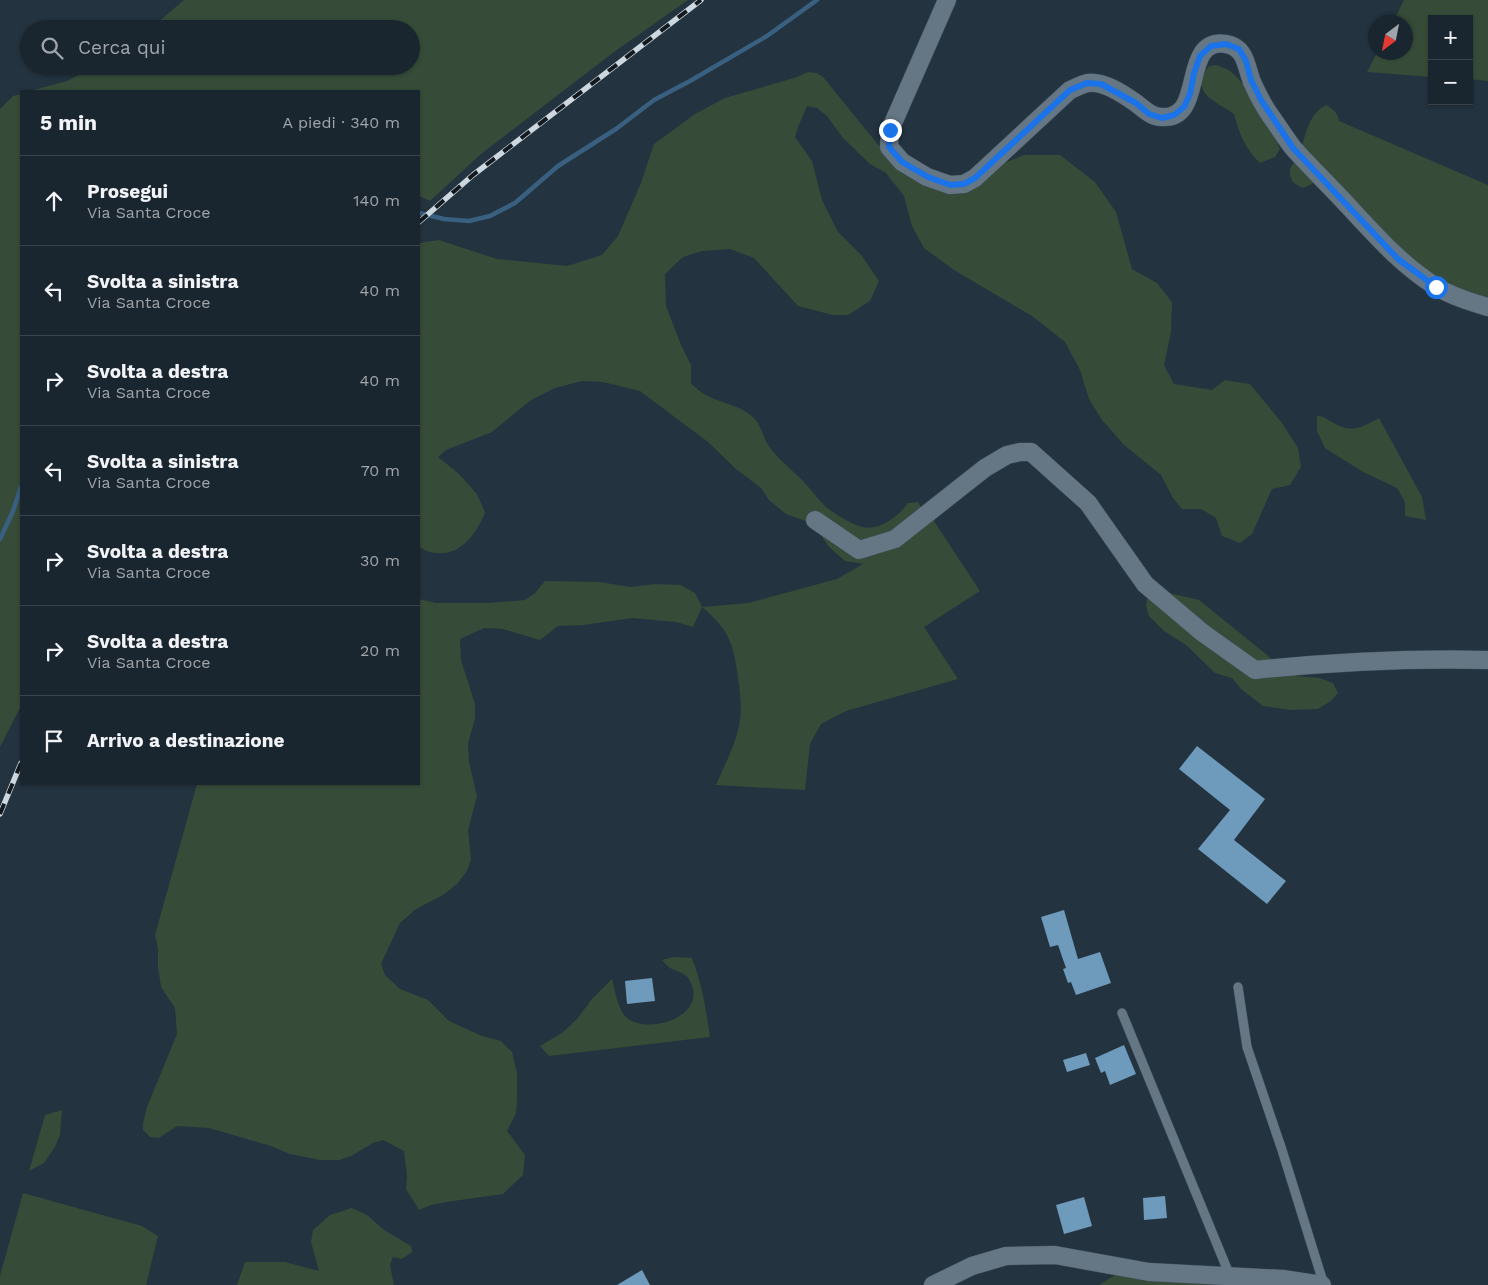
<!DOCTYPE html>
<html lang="it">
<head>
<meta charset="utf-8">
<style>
	:root { --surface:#1a262f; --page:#27323b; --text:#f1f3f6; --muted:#9fa5aa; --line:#38434b }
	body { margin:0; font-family:"Work Sans",sans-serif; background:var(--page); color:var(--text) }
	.controls { position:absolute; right:15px; top:15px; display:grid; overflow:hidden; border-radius:0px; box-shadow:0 1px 4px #0004 }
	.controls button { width:45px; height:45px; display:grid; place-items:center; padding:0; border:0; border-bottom:1px solid var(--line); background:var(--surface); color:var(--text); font:25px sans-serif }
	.compass { position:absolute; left:1368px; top:15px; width:45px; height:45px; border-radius:50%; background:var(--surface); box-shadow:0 1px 4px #0004; rotate:212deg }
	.stop { position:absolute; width:15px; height:15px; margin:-11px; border:4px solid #1a73e8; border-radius:50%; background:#fff }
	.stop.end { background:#1a73e8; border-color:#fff; box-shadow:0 1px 5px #0008 }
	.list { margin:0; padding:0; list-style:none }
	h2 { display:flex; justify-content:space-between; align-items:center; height:65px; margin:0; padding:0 20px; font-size:21px }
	h2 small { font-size:16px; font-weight:400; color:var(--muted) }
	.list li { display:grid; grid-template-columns:32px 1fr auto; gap:15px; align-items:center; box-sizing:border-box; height:90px; padding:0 20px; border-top:1px solid var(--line) }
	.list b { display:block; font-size:19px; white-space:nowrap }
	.list p { margin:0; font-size:16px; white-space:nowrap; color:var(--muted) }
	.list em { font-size:16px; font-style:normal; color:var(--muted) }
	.icon { flex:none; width:28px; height:28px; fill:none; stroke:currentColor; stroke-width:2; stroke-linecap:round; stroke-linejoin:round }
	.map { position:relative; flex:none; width:1488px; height:1285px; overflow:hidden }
	.search { position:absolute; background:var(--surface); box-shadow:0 1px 4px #0004; left:20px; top:20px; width:400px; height:55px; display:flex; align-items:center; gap:12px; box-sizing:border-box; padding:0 18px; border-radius:28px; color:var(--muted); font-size:19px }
	.panel { position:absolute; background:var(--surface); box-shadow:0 1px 4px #0004; left:20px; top:90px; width:400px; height:695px; border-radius:0px }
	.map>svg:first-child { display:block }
	.green { fill:#364c38 }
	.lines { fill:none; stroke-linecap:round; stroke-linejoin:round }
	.stream { stroke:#395f81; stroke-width:4.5 }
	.building { fill:#6e9abc }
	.service-casing { stroke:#42505a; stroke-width:10 }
	.minor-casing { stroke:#42505a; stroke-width:19 }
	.service { stroke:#657785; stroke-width:9 }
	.minor { stroke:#657785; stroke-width:18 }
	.rail-casing { stroke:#ccd7df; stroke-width:5.5 }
	.rail { stroke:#131a1f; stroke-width:4; stroke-dasharray:11; stroke-linecap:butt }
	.route { stroke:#1a73e8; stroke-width:6 }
</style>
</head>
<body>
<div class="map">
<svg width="1488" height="1285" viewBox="0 0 1488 1285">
	<rect width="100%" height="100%" fill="#23333f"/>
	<g class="green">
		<path d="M184,0h504l-74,52 -133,102 -51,47 -11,-5v-105h-389l37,-10 29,-15h315v-37h-261z"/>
		<path d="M1404,0h84v81l-19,-2v-60h-37v58l-65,-5 10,-19 29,-1v-30h-13z"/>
		<path d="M1216,65c4,2 10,3 14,6 15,10 43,60 50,78l-5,8 -15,6c-15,-14 -21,-30 -26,-49 -18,-13 -46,-21 -25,-48z"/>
		<path d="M808,72l9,1 6,4 57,70 21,19 43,21 80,-32h36l35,27 21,30 16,57 25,14 15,19 -1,30 -7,33 10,19 38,6 13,-10 25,4 32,39 16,25 3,19 -11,18 -18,4 -20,45 -12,9 -18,-7 -6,-18 -15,-9h-19l-9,-11 -12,-23 -37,-30 -22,-25 -13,-21 -9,-29 -15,-28 -33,-26 -78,-46 -30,-22 -12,-22 -8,-30 -18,-23 -16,-9 -27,-26 -16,-22 -10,-8 -10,-2 -9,21 -3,10 17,24 10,39 16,32 24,24 17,25 -9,20 -22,14h-15l-35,-9 -44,-48 -24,-9 -28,2 -19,6 -18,17 1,32 15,39 10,20v18c19,22 44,17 63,35 7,7 9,19 14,27 10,14 23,24 35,36 7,7 13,16 20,23 8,8 29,21 40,23 17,4 36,-11 45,-24l10,-1 4,7 8,6 50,76 -56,36 34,52 -112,32 -25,13 -11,20 -5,46 -89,-5c9,-21 21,-43 24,-65 2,-11 0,-24 -1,-35 -5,-38 -7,-53 -37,-78l-9,20 -17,-5 -43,-4 -50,7 -25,1 -18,14 -37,-11 -19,-1 -24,11 1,21 14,44v15l-7,24 1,19 8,34 -9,34 3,29 -4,12 -10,13 -14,11 -27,14 -16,14 -19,41 4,11 15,14 28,11 21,21 33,15 19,5 11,11 5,21v26l-1,14 -9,18 18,24 -2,20 -20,19 -57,8 -15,3 -12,5 -13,-21 1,-13 -3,-25 -21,-11 -10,3 -22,13 -12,4h-19l-30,-6 -19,-8 -62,-18 -32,-2 -18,12 -9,-1 -7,-7v-7l4,-16 30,-73 -2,-26 -14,-21 -3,-20v-18l-3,-14 42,-151h222v-185l17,4h52l37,-3 10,-7 10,-12 54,1 32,5 24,-3 26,1 14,8 7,14 46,-4 89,-24 26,-15 -18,-3 -16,-14 -9,-13 -14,-13 -20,-7 -17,-14 -8,-12 -25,-19 -28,-27 -68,-51 -37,-9 -21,-1 -27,7 -24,12 -39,32 -46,18 -8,7 20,16 19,21 8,18c-10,28 -35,54 -66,35v-304l20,-3 58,19 70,7 35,-11 16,-19 23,-53 13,-39 41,-30 30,-16 72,-21z"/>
		<path d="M21,94v612l-21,41v-638l13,-13z"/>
		<path d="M1326,105c7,4 12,8 13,16l149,64v116l-66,-27 -99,-99 -11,9 -9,4c-7,-3 -12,-6 -13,-14 -1,-8 5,-11 8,-17 8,-19 8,-41 28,-52z"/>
		<path d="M1317,416c7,0 9,3 15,6 20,12 28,6 47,-4l43,79 4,23 -21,-4v-14l-8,-14 -34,-16 -38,-24 -8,-17z"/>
		<path d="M1156,590l43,10 78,63 5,12 38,3 13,5 5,10 -7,8 -13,8 -28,1 -27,-4 -22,-17 -9,-11 -17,-5 -29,-28 -22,-14 -15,-15 -3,-10 2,-12z"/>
		<path d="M673,957l19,1c10,26 14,52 18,79l-161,19 -9,-10 22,-13 15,-14 15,-20 20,-20c3,12 5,27 13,37 18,20 82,3 66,-33 -4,-10 -12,-11 -21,-15 -3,-2 -6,-6 -8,-8z"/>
		<path d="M62,1110l-2,25 -5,12 -11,16 -15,8 16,-56z"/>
		<path d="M23,1193l119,33 16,10 -12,49h-146v-9z"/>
		<path d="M352,1208l15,7 17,15 27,16 1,6 -10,7 -9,-2 -3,8 4,20h-157l8,-23h40l34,9 -8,-29 2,-12 17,-15z"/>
		<path d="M1115,1275l115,10h17h-148z"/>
	</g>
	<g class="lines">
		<g class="stream">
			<path d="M419,213l25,6 25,2 21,-5 25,-13 43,-37 58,-37 38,-29 36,-19 77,-45 50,-36"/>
			<path d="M0,539l13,-28 8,-24"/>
		</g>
	</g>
	<g class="building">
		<path d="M1197,746l68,53 -31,41 52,41 -19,23 -69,-55 32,-39 -51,-41z"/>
		<path d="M1064,910l14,49 22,-7 11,31 -35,12 -5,-13 -3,1 -5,-14 3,-1 -8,-23 -8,2 -9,-30z"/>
		<path d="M652,978l3,23 -28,3 -2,-23z"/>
		<path d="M1124,1045l12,29 -26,11 -5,-14 -4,2 -6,-15z"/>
		<path d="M1086,1053l4,12 -23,7 -4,-12z"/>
		<path d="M1165,1196l2,22 -23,2 -1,-22z"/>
		<path d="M1084,1197l8,29 -28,8 -8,-29z"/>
		<path d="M642,1270l8,15h-33z"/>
	</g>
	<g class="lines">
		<g class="service-casing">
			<g id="service">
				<path d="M1238,987l9,60 35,103 42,135"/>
				<path d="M1122,1013l108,263"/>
			</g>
		</g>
		<g class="minor-casing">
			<g id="minor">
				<path d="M947,0l-57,130 -1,17 13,15 25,15 23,8 14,-1 11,-6 95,-88c5,-2 12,-6 18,-7 16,-2 35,11 48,20 8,6 15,14 26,14 45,3 17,-80 64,-73 20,3 20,23 26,38 5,11 11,23 18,33 8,11 16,24 24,34 19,21 39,40 58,61 26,28 50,55 83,76 16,10 35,16 53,21"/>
				<path d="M815,520l44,30 36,-11 90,-71 22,-13 13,-3h11l57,51 57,81 58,49 52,37c78,-8 154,-12 233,-10"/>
				<path d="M933,1285l39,-19 34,-10 49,-1 94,17 134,7 39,6"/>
			</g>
		</g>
		<use href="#service" class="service"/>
		<use href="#minor" class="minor"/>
		<g class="rail-casing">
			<g id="rail">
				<path d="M419,222l54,-47 228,-175"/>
				<path d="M0,814l21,-51"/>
			</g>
		</g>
		<use href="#rail" class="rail"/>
	</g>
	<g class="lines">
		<path class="route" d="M890,130l-1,17 13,15 26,15 22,8 14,-1 11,-6 95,-88 17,-7 14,1 35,19 13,11 13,4 12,-3 10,-8 6,-13 4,-21 6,-17 11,-10 15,-2 13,5 7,12 5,19 10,20 32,48 105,111 38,28"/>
	</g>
</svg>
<div class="controls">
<button>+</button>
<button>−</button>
</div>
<svg class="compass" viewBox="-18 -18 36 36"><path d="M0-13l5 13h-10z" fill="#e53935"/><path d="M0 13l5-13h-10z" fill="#9fa5aa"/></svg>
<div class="stop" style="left:1436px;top:287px"></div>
<div class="stop end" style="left:890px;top:130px"></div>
<div class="search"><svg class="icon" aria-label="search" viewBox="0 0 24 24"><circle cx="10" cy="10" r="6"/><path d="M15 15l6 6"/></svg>Cerca qui</div>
<section class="panel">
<h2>5 min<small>A piedi · 340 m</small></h2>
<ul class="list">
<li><svg class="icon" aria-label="ahead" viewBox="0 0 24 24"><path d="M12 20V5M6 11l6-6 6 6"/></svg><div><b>Prosegui</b><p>Via Santa Croce</p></div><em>140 m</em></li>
<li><svg class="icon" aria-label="left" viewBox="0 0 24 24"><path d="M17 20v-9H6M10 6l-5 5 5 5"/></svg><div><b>Svolta a sinistra</b><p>Via Santa Croce</p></div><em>40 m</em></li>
<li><svg class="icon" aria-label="right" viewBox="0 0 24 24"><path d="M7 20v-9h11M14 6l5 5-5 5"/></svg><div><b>Svolta a destra</b><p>Via Santa Croce</p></div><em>40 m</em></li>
<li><svg class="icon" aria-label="left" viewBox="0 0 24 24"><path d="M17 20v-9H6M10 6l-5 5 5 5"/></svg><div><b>Svolta a sinistra</b><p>Via Santa Croce</p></div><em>70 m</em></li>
<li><svg class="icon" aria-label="right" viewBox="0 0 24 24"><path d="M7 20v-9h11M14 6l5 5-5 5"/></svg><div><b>Svolta a destra</b><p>Via Santa Croce</p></div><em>30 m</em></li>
<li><svg class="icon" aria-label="right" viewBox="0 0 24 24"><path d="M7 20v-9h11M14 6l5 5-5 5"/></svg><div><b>Svolta a destra</b><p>Via Santa Croce</p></div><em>20 m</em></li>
<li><svg class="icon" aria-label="arrive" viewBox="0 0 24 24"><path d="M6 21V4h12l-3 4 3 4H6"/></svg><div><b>Arrivo a destinazione</b></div></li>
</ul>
</section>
</div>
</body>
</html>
